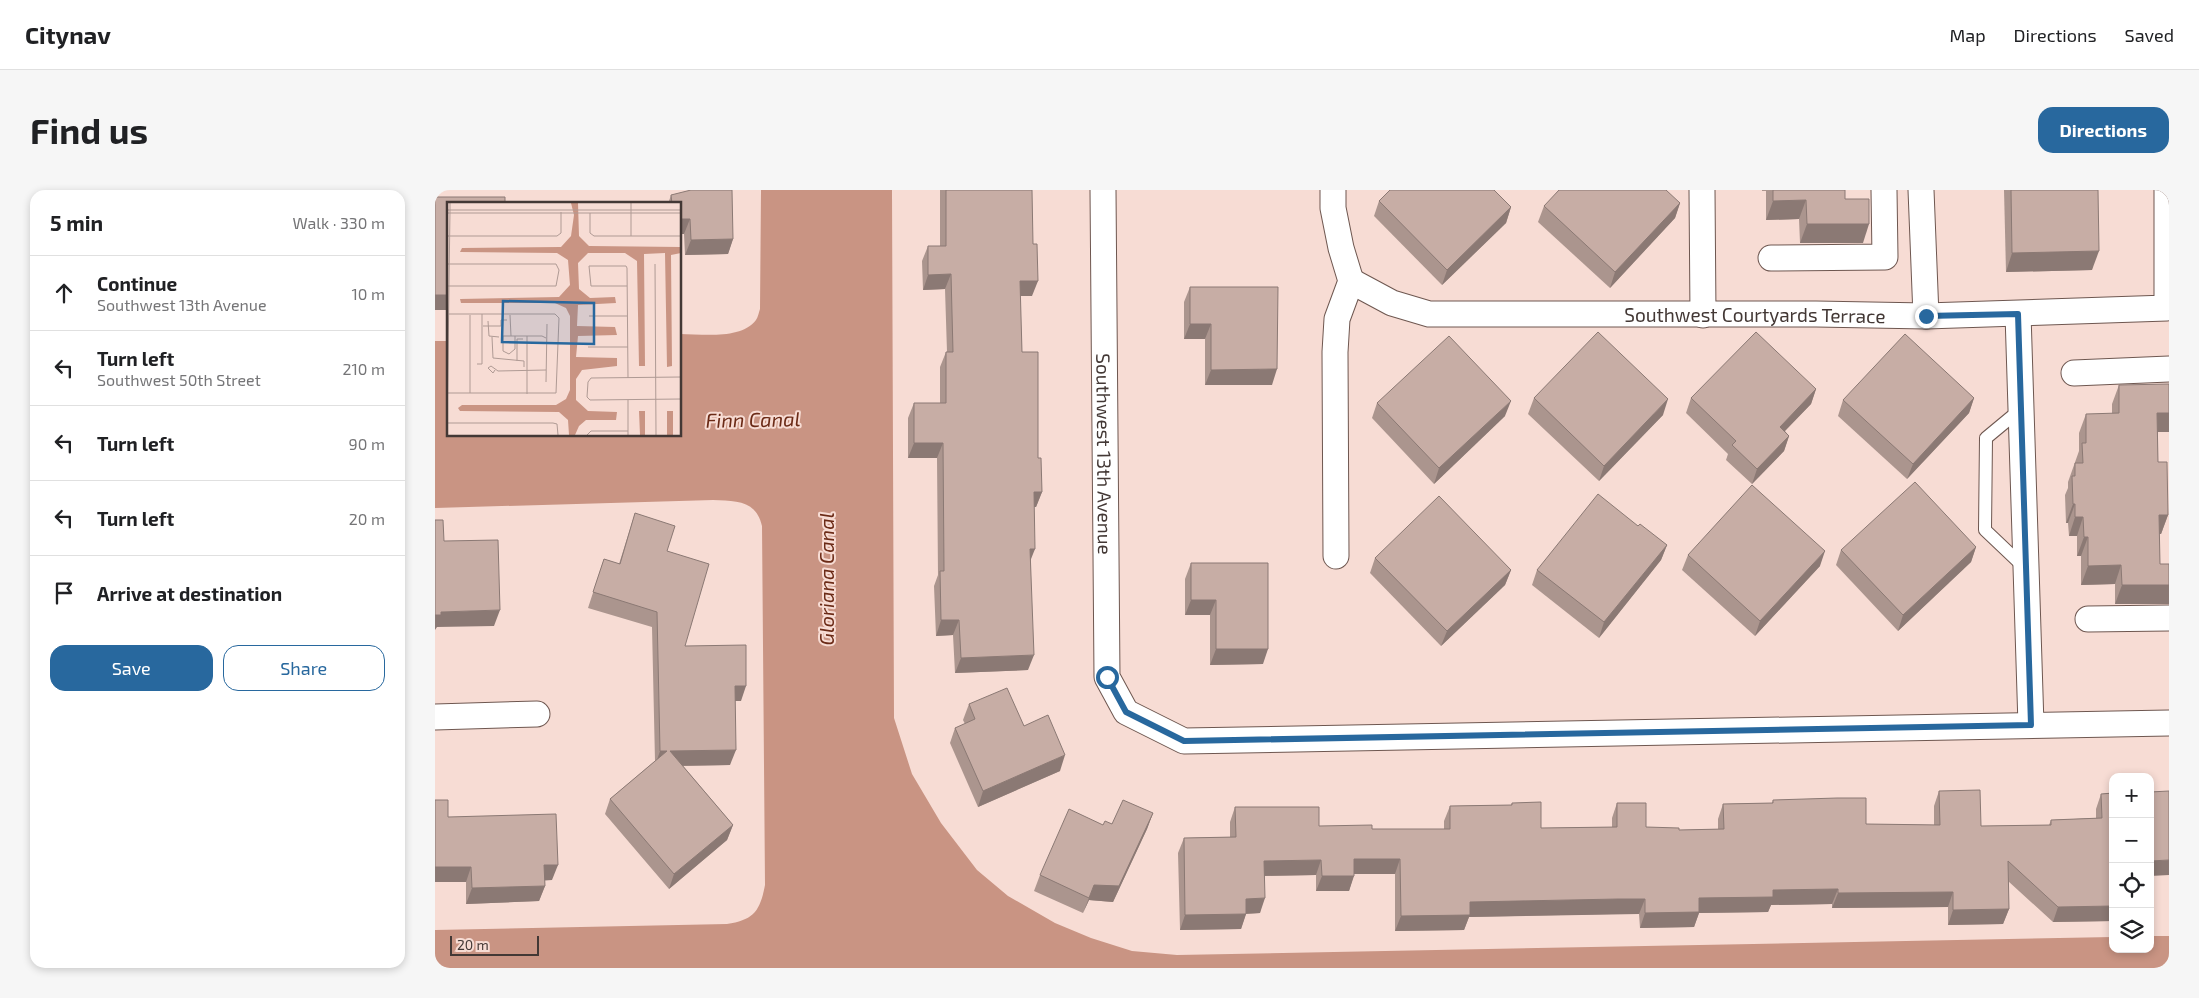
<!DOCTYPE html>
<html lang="en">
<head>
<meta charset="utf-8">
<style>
	:root { --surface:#fff; --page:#f6f6f6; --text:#202124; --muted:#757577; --line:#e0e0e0; --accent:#28689e }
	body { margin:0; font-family:"Exo 2",sans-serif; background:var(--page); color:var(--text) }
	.controls { position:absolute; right:15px; bottom:15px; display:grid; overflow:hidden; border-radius:10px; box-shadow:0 2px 8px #0003 }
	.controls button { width:45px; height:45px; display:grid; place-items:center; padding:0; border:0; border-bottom:1px solid var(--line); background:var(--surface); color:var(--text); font:25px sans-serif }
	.scale { position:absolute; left:15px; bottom:12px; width:89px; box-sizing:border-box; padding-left:5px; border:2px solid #433835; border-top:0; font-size:14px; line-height:18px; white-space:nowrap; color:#433835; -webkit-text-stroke:4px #f7dcd4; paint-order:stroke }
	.stop { position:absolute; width:15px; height:15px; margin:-11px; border:4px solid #28689e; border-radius:50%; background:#fff }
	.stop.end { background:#28689e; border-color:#fff; box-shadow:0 1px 5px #0008 }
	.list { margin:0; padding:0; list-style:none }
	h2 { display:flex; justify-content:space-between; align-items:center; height:65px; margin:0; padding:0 20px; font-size:21px }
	h2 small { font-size:16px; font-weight:400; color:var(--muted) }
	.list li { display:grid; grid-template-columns:32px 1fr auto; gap:15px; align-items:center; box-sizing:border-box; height:75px; padding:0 20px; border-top:1px solid var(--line) }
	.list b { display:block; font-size:19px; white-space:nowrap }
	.list p { margin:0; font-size:16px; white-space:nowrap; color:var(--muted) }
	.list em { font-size:16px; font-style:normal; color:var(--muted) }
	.actions { display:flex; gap:10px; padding:15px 20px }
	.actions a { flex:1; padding:11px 0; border:1px solid var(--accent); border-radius:15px; text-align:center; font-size:18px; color:var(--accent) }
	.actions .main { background:var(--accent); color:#fff }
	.icon { flex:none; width:28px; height:28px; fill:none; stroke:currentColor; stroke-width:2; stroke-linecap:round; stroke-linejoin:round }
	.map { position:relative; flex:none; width:1734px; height:778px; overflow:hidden; border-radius:15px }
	header { display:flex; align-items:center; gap:30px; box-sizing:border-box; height:70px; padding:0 25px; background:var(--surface); border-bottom:1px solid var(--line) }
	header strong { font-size:24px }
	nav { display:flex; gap:28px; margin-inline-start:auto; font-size:18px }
	.intro { display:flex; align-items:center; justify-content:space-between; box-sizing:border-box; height:120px; padding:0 30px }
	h1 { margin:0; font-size:35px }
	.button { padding:12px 22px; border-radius:15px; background:var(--accent); color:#fff; font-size:18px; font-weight:700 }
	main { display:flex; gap:30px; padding:0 30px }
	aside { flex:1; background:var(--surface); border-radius:15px; box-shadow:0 2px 8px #0003 }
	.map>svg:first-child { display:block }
	.water { fill:#c99483 }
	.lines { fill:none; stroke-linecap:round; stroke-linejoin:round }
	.service-casing { stroke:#6e5750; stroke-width:14 }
	.minor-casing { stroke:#6e5750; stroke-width:27 }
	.service { stroke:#fff; stroke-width:12 }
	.minor { stroke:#fff; stroke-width:25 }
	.wall { fill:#ab958e }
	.shaded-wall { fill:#8b7974 }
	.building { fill:#c7ada5; stroke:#8b7974 }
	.route { stroke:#28689e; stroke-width:6 }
	.labels { text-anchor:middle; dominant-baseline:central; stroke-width:4; stroke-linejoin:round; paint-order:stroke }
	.street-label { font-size:19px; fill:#433835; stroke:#f7dcd4 }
	.water-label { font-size:20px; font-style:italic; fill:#6b2a16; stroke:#f7dcd4 }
	.inset-road { fill:none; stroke:#af9a94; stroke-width:1 }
	.view { fill:#28689e; fill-opacity:0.15; stroke:#28689e; stroke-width:2.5 }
	.inset-edge { fill:none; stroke:#433835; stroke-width:2.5 }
</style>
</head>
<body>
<header>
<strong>Citynav</strong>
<nav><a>Map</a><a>Directions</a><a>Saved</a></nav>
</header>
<div class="intro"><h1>Find us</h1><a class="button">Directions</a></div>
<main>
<aside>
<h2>5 min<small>Walk · 330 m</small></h2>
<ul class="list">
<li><svg class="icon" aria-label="ahead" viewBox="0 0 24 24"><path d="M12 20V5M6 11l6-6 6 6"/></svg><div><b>Continue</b><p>Southwest 13th Avenue</p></div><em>10 m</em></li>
<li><svg class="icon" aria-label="left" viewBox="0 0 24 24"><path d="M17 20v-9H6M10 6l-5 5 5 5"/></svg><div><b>Turn left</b><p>Southwest 50th Street</p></div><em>210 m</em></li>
<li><svg class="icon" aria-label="left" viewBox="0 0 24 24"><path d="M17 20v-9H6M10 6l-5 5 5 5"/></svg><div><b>Turn left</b></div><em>90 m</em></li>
<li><svg class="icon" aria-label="left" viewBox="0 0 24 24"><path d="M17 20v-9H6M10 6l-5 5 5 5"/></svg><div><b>Turn left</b></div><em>20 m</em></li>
<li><svg class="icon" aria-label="arrive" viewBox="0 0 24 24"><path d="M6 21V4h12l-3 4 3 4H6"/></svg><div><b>Arrive at destination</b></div></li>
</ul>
<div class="actions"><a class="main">Save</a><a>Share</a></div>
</aside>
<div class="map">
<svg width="1734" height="778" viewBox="0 0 1734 778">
	<rect width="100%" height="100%" fill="#f7dcd4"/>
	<path class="water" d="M326,0h131l2,528 18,56 29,49 36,47 31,26 47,27 36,15 41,13 45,4 936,-18v12h37v-13h19v32h-1734v-38l292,-6c26,-4 33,-12 38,-39l-3,-359c-6,-26 -26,-25 -49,-26l-278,8v-167h14v94h231v-101c22,0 61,6 76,-14 2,-3 3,-8 4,-11z"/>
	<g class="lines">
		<g class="service-casing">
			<path id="service" d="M1586,219l-35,29 -1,92 40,38"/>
		</g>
		<g class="minor-casing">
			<g id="minor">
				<path id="s1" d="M668,0l4,487 19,35 58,29 985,-18"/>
				<path d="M898,0v18l8,40 10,33 -14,38 -2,33 1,204"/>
				<path d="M1267,0l1,125"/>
				<path d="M1486,0l5,126"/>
				<path d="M1336,68l114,-1 -1,-67"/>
				<path id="s2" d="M916,91l41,22 37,11h387l110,2 241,-8v-118"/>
				<path d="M1583,124l13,411"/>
				<path d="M1639,183l95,-4"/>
				<path d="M1653,429l81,-1"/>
				<path d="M0,527l102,-3"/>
			</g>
		</g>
		<use href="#service" class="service"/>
		<use href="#minor" class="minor"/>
	</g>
	<g class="wall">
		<path d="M505,0h92v106h-12l2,56 16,106 4,34 -6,15h-2l-3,53 -3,110 -73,3 -2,-38 -17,1 -2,-50 4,-11 -1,-117h-29v-40l6,-15h26v-36l6,-15h1l-2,-63 -22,1 -1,-29 6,-15h12z"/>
		<path d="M1327,0h83v9l18,44h-63l-1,-24 -33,1v-29h-4z"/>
		<path d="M1569,0h94l-6,80 -86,2z"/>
		<path d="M236,5l62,44 -5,15 -43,1 -1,-21 -4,-30h-12z"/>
		<path d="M944,11l132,6 -5,16 -64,62 -68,-69z"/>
		<path d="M1245,13l-5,15 -65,70 -72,-66 6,-16z"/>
		<path d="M755,97l82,98h-67v-46h-21v-37z"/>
		<path d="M1684,195l50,47h-11v30l10,53 -7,19h-2l1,30h9v40h-54v-20l-34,1v-29h-4v-20h-8l-1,-13h-2l-1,-28 3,-7v-6l11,-31v-18l7,-19h26v-10z"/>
		<path d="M1381,199l-5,15 -26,27 4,5 -5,15 -32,33 -26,-24 2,-6 -42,-41 5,-15z"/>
		<path d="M1099,208l129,17 -64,66 -71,-67z"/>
		<path d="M1539,208l-5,15 -62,66 -69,-63 5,-16z"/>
		<path d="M942,213l128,13 -71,68 -62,-66z"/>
		<path d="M200,323l32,38 18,95 56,55h-6l-5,64 -47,1 50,59 -6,15 -58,49 -64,-75 5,-15 45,-38 -3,-134 -64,-19 16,-49 15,5z"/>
		<path d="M1203,336l29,19 -6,15 -62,78 -67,-53 5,-15z"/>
		<path d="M1541,357l-5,15 -73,69 -62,-66 5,-15z"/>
		<path d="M1253,365l132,11 -65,70 -73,-66z"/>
		<path d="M940,368l136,12 -6,15 -64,61 -71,-73z"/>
		<path d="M756,373l72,101 -53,1v-50h-25v-36z"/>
		<path d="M534,514l55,22 36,45 -82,36 -28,-64 5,-15 10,-4 -2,-4z"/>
		<path d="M1504,601l42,35 68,-1 2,-5 45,-2v-9l5,-15 12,-1v128l-60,1 -45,-41 1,28 -6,15 -55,1v-18l-116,1v-4l-61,1 -3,7 -69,1 -5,14 -54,1 -1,-14h-27l-143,3 -5,13 -69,1v-57h-41l-5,17h-33v-16l-51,1 -5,37 -14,1 -5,15 -61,1 -2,-77 6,-15 46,-1v-15l5,-15 84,19 53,3h72v-8l6,-15 61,-1 1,-2 29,25 71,-1v-9l5,-15 29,24 33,3 39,-1v-10l5,-15 49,-1 1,-3 93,24 68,1v-19z"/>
		<path d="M0,610l13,17 104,63h-8l1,6 -6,15 -73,3v-22h-31z"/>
		<path d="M718,623l-6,16 -34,73 -24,-2 -6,13 -49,-22 6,-16 63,-50 9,-1z"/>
	</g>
	<g class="shaded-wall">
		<path d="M1371,10l-7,19 -33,1 7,-19z"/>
		<path d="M1245,13l-5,15 -65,70 5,-16z"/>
		<path d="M1076,17l-5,16 -64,62 5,-15z"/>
		<path d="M245,29h10l-6,15h-4z"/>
		<path d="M1372,34h62l-6,19h-63z"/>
		<path d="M298,49l-5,15 -43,1 6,-15z"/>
		<path d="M1664,61l-7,19 -86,2 6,-19z"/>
		<path d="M516,84l-6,15 -22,1 5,-15z"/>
		<path d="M585,91h18l-6,15h-18z"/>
		<rect x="0" y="105" width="14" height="15"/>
		<path d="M755,134h21l-6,15h-21z"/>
		<path d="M842,179l-5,16h-67l6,-15z"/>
		<path d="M1381,199l-5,15 -37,38 6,-15z"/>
		<path d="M1539,208l-5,15 -62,66 6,-15z"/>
		<path d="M1233,209l-5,16 -64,66 5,-15z"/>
		<path d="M1076,211l-6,15 -71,68 5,-16z"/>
		<path d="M1722,223h12v19h-19z"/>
		<path d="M1354,246l-5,15 -32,33 5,-15z"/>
		<path d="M479,253h29l-6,15h-29z"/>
		<path d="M599,302h8l-6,15h-7z"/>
		<path d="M1638,314h2l-7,19h-2z"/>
		<path d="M1724,325h9l-7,19h-9z"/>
		<path d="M1640,327h8l-6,19h-8z"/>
		<path d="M1649,347h4l-7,19h-4z"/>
		<path d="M1232,355l-6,15 -62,78 5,-16z"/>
		<path d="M1541,357l-5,15 -73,69 5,-16z"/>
		<path d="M595,359h5l-6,15z"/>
		<path d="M1390,361l-5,15 -65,70 5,-15z"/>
		<path d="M1686,375l-6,19 -34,1 7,-19z"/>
		<path d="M1076,380l-6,15 -64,61 6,-15z"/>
		<path d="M1687,395h47v19h-54z"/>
		<path d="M756,410h25l-6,15h-25z"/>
		<path d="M65,420l-6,16 -57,1 -2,3v-15l6,-3z"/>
		<path d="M506,430h18l-6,15 -17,1z"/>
		<path d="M781,459h52l-5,15 -53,1z"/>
		<path d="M599,465l-6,15 -73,3 6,-15z"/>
		<path d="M300,496h11l-5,15h-12z"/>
		<path d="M301,560l-6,15 -65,1 5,-15z"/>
		<path d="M225,561h7l-12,15z"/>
		<path d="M630,565l-5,16 -82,36 5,-16z"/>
		<path d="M718,623l-6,16 -34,73 -24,-2 -6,13 11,-28z"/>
		<path d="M298,635l-6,15 -58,49 5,-15z"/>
		<path d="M919,669h46l-5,15h-47z"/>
		<path d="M886,670l-5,15 -57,1 5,-15z"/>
		<path d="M1734,670v15l-19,1v-15z"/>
		<path d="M109,675h14l-6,15 -14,1z"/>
		<path d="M0,677h36l-5,15h-31z"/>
		<path d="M887,686h32l-5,15h-33z"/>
		<path d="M110,696l-6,15 -73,3 6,-16z"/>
		<path d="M1403,699l-6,15 -61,1 -3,7 -69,1 -5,14 -54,1 5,-15 54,-15 74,-8z"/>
		<path d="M1518,702l-5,15 -116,1 6,-15z"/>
		<path d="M830,708l-5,15 -19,1 5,-15z"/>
		<path d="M1183,709h27l-6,15 -170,3 -5,13 -69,1 6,-15 69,-14z"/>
		<path d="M1678,716v15l-60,1 5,-15z"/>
		<path d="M1574,719l-6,15 -55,1 5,-15z"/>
		<path d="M811,724l-5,15 -61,1 5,-15z"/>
	</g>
	<g class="building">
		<path d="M256,0h41l1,49 -42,1 -1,-21h-10v-15h-8l-1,-9z"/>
		<path d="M511,0h86l1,54h4l1,37h-18l2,71h16v106h3l1,34h-8l1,57h-5l4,106 -73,3 -2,-38h-18l-1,-49h4l-1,-128h-29v-40h32v-51h7l-2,-78 -23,1v-29h18z"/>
		<path d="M955,0h104l17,17 -64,63 -68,-69z"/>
		<path d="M1124,0h107l14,13 -65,69 -71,-66z"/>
		<path d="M1338,0h72v9h24v25h-62l-1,-24 -33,1z"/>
		<path d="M1576,0h87l1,61 -87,2z"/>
		<path d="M0,7h70v7h-56v91h-14z"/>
		<path d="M755,97h88l-1,82 -66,1v-46h-21z"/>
		<path d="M1163,142l70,67 -64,67 -70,-68z"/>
		<path d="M1321,142l60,57 -36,38 9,9 -32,33 -25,-24 4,-4 -45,-43z"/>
		<path d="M1470,144l69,64 -61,66 -70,-64z"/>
		<path d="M1014,146l62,65 -72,67 -62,-65z"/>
		<path d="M1734,194v29h-12l1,49h9l1,53h-9l1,49h9v21h-47l-1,-20 -33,1v-29h-4l-1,-20h-8v-13h-2l-1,-28h3v-13h8l-1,-20h4v-29l33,-1v-28z"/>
		<path d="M1480,292l61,65 -73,68 -62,-65z"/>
		<path d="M1317,295l73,66 -65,70 -72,-66z"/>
		<path d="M1163,304l40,32 2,-2 27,21 -63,77 -67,-52z"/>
		<path d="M1004,306l72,74 -64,61 -72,-73z"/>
		<path d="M200,323l40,13 -8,25 42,13 -24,82 61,-1v41h-11l1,64 -66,1 63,74 -59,49 -64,-75 57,-48h-7l-3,-139 -64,-20 11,-33 16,5z"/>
		<path d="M0,330h8l1,21 54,-1 2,70 -59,2v3h-6z"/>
		<path d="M756,373h77v86h-52v-49h-25z"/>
		<path d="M572,498l17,38 24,-11 17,40 -82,36 -28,-63 20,-9 -6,-15z"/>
		<path d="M1545,600l1,36 70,-1v-5l51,-2 -1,-24 12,-1v113l-55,1 -50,-46 1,48 -56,1v-18l-115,1v-4l-65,1v7l-74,1v14l-54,1v-14h-27l-148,3v13l-69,1 -1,-57h-46v17h-32l-1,-16 -57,1 1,37 -19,1v15l-61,1 -1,-77 52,-1 -1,-30h84v19l53,-1v4h78v-23l62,-1v-2l29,-1v26l76,-1v-24h29v24l33,1v2l45,-1 -1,-25 50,-1v-3l64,-2h29v26l74,1 -1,-34z"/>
		<path d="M1734,601v69l-19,1v-69z"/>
		<path d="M0,610h13v17l108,-3 2,51h-14l1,21 -73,2 -1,-21h-36z"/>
		<path d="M688,610l30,13 -34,73 -25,-1 -5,13 -49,-23 29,-66 34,16 2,-4 7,3z"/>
	</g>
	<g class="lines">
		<path class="route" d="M672,487l19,35 58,29 847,-16 -13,-411 -92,2"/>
	</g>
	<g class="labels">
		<g class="street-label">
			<text stroke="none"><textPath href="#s2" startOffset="411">Southwest Courtyards Terrace</textPath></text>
			<text stroke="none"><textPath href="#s1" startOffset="264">Southwest 13th Avenue</textPath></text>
		</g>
		<g class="water-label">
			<text transform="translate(318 229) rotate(-1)">Finn Canal</text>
			<text transform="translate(391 389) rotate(-90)">Gloriana Canal</text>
		</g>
	</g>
	<g transform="translate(12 12)">
		<rect width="234" height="234" fill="#f7dcd4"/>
		<path d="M124,1h7l1,33 10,10 92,1v6l-10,2 1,111 -5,1 -2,-114 -21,1 1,112h-6l-2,-105 -12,-8h-37l-10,10 1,26 11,9 25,-1 1,6 -38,2 -1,21 38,1 2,8 -39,1 -2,21 41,1v8l-35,4 -6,9v21l12,11 29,1 -1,8h-30l-7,6 -4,9h-6l-1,-15 -9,-8 -99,-1 -2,-3 4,-3h94l10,-6 4,-9v-74l-4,-8 -11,-5h-94l-1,-4 99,-2 11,-12 -2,-25 -11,-7 -97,-1 2,-4 99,-1 10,-11 3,-21zM192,209h6v24h-5zM220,209h6v24h-6z" fill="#c99483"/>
		<path class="inset-road" d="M3,1v7h231M184,1v33M0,8h3l-3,225M0,11h234M143,11v20l4,3h87M0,34h110l4,-3v-21M0,62h109l3,6 -3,16h-109M208,62l1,171M180,84h-36l-2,-20h37l1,2 1,110M0,112h108l4,4 -3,75h-109M63,113l1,21M142,114h38M41,119l1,15 10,1M36,124h18v-6h6M68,134v13l-6,5 -6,-3v-15h39l4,2M45,135l1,21 31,3v6M141,145h40M70,159v-22h6M30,162h5v-50M48,168l-2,3 -5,-5 3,-2 7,5 48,-1M234,175l-90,1 -3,4 -1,15 3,3 91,-1M99,180l1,-58M23,191v-78M80,192v-58M181,198v35M0,221h106l4,1 1,11M140,233l4,-4h37"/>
		<path class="view" d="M56,99l91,2v41l-92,-2z"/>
		<rect width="234" height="234" class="inset-edge"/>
	</g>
</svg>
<div class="controls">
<button>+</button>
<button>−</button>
<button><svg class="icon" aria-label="locate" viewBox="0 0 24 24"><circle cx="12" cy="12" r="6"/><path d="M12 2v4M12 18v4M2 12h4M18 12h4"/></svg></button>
<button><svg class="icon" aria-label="layers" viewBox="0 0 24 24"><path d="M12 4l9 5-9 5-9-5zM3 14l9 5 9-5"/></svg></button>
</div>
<div class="scale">20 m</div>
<div class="stop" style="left:672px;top:487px"></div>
<div class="stop end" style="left:1491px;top:126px"></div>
</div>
</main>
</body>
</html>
